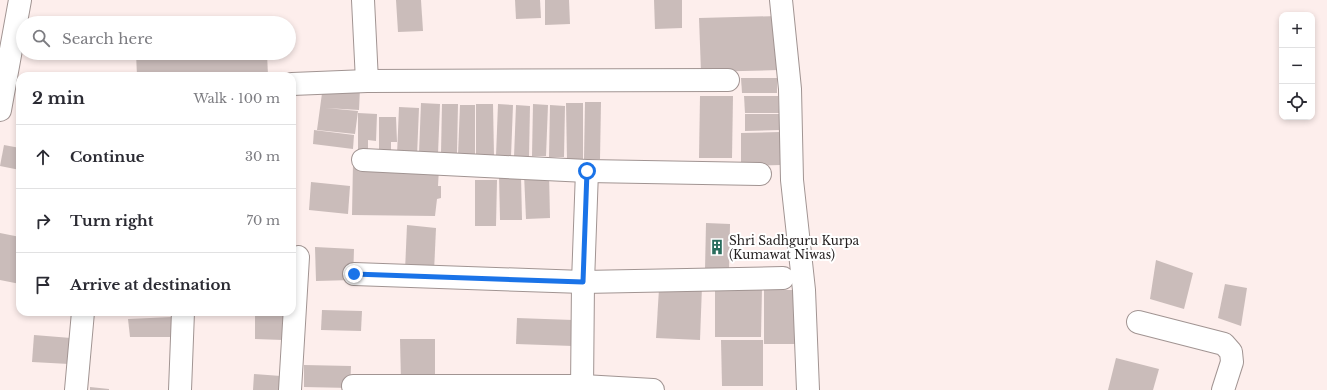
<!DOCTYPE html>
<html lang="en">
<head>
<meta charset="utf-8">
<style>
	:root { --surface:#fff; --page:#f7f7f7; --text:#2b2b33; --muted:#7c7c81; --line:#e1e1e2 }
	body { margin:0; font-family:"Libre Baskerville",serif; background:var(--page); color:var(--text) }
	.controls { position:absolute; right:12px; top:12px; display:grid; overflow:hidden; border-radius:8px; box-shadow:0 2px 6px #0003 }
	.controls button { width:36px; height:36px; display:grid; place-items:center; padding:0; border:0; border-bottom:1px solid var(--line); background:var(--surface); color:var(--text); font:20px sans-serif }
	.stop { position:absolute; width:12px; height:12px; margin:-9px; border:3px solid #1a73e8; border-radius:50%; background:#fff }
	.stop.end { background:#1a73e8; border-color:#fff; box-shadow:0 1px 4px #0008 }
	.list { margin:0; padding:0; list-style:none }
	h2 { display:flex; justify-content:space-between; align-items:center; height:52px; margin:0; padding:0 16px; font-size:17px }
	h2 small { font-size:13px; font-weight:400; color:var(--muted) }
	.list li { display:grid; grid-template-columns:26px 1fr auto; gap:12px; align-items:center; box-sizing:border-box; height:64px; padding:0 16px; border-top:1px solid var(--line) }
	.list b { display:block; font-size:15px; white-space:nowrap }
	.list em { font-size:13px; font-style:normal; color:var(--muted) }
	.icon { flex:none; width:22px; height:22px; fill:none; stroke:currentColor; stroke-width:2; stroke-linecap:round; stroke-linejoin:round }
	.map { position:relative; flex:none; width:1327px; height:390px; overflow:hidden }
	.search { position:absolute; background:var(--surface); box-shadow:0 2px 6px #0003; left:16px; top:16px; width:280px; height:44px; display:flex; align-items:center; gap:10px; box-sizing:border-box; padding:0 14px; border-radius:22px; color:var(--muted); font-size:15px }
	.panel { position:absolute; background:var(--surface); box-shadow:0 2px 6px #0003; left:16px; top:72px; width:280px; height:244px; border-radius:12px }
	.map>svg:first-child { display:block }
	.building { fill:#cabcba }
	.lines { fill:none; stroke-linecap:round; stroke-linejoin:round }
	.minor-casing { stroke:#a19492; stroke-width:24 }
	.minor { stroke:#fff; stroke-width:22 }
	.route { stroke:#1a73e8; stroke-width:5 }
	.labels { text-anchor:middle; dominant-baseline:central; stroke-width:4; stroke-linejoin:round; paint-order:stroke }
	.poi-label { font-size:12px; fill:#231e1e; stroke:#fff; text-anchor:start }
</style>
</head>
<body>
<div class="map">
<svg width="1327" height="390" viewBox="0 0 1327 390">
	<rect width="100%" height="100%" fill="#fdeeec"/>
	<g class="building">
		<path d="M396,0h25l2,31 -25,1z"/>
		<path d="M515,0h25l1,18 -25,1z"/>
		<path d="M545,0h24l1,24 -25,1z"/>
		<path d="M654,0h28v28l-27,1z"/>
		<path d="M778,16l1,54 -78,2 -2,-54z"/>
		<path d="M136,53h131l1,23h-131z"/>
		<path d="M741,78h36v15h-35z"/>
		<path d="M323,86l37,2 -1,22 -33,-2 32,3 -3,23 -38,-4z"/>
		<path d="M700,96h33l-1,62h-33z"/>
		<path d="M744,96h34l1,17h-34z"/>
		<path d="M585,102h16l-1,57h-16z"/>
		<path d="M421,103l19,1 -2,50 -19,-1z"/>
		<path d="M566,103h17v56l-16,1z"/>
		<path d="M442,104h16l-1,49h-16z"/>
		<path d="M476,104h17l1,52h-18z"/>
		<path d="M498,104l15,1 -2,52 -15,-1z"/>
		<path d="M533,104l15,1 -2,51h-14z"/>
		<path d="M460,105h15v50h-17z"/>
		<path d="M516,105l14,1 -1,51h-15z"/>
		<path d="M550,105l15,1 -1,51h-15z"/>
		<path d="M399,107l20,1 -2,48 -20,-1z"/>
		<path d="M358,113l19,1 -1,27 -8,-1v11h-10z"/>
		<path d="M745,114h35v16l-35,1z"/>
		<path d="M379,117h17l1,25h-6v11h-12z"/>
		<path d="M314,130l40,5 -1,14 -40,-5z"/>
		<path d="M780,132v33l-39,1v-33z"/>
		<path d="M4,145l16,3v22l-20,-4z"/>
		<path d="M353,163l86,5 -1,18h3v12l-4,1 -2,17 -83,-1z"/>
		<path d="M549,173l1,45 -24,1 -2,-45z"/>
		<path d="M499,175h22l1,45h-22z"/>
		<path d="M475,180h22l-1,46h-21z"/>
		<path d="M311,182l39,4 -2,28 -39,-4z"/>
		<path d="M706,223l24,1 -1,47 -24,-1z"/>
		<path d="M407,225l29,3 -2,44 -29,-1z"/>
		<path d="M0,233l20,4v47l-20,-4z"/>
		<path d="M315,247l39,2 -1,31 -37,1z"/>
		<path d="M1156,260l37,13 -9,36 -34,-10z"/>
		<path d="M1225,284l22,4 -6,38 -23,-8z"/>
		<path d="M702,286l-2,54 -44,-2 3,-49z"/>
		<path d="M715,287h47l-1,50h-46z"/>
		<rect x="764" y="290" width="34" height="54"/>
		<path d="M322,310l40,1 -1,20 -40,-1z"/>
		<path d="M90,312h37v3l-38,1z"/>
		<path d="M255,312h29l-1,28 -28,-1z"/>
		<path d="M172,317l3,20h-45l-2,-18z"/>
		<path d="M517,318l56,2v26l-57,-2z"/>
		<path d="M34,335l37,3 -2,26 -37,-2z"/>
		<path d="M400,339h35v42h-34z"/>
		<path d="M721,340h42v46h-41z"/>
		<path d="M1116,358l43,11 -6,21h-45z"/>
		<path d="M304,365l47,1 -1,22 -46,-1z"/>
		<path d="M254,374l27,2 -1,14h-27z"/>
		<path d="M90,387l19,2v1h-19z"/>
	</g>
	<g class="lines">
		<g class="minor-casing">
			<g id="minor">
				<path d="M363,0l4,81"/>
				<path d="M781,0l9,89 2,91 12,110 4,100"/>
				<path d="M292,84l75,-3 361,-1"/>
				<path d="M0,110l20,-110"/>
				<path d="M363,160l224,11 -4,111 -1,108"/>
				<path d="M587,171l173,3"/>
				<path d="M354,274l229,8 200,-4"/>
				<path d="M1138,322l86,22 7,8 1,10 -9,28"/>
				<path d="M353,386h230l70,4"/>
				<path d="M76,390l7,-78"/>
				<path d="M180,390l3,-78"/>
				<path d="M290,390l8,-133"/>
			</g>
		</g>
		<use href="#minor" class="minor"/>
	</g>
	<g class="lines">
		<path class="route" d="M354,274l229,8 4,-111"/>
	</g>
	<defs>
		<g id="building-bare" transform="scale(1.2)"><path d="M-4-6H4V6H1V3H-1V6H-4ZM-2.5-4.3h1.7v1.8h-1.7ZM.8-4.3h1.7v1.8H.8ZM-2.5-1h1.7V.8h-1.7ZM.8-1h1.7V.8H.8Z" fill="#2a6d5d" stroke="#fff" stroke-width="2.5" paint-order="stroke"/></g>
	</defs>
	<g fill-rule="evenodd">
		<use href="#building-bare" x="717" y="247"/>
	</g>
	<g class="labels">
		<g class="poi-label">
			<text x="729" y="240">Shri Sadhguru Kurpa<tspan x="729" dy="14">(Kumawat Niwas)</tspan></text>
		</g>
	</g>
</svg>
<div class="controls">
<button>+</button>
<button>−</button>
<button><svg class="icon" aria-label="locate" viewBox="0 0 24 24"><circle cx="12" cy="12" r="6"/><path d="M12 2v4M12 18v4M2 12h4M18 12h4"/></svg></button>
</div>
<div class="stop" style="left:587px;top:171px"></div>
<div class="stop end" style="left:354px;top:274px"></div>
<div class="search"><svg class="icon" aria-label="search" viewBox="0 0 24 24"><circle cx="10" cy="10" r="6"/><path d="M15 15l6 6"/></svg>Search here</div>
<section class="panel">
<h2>2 min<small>Walk · 100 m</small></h2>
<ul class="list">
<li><svg class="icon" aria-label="ahead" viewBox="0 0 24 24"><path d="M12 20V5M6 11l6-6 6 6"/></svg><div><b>Continue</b></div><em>30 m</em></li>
<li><svg class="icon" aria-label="right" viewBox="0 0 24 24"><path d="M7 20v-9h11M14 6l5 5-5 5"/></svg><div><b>Turn right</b></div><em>70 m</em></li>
<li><svg class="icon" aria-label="arrive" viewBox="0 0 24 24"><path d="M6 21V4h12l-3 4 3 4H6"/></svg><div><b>Arrive at destination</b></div></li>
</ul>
</section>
</div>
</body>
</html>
